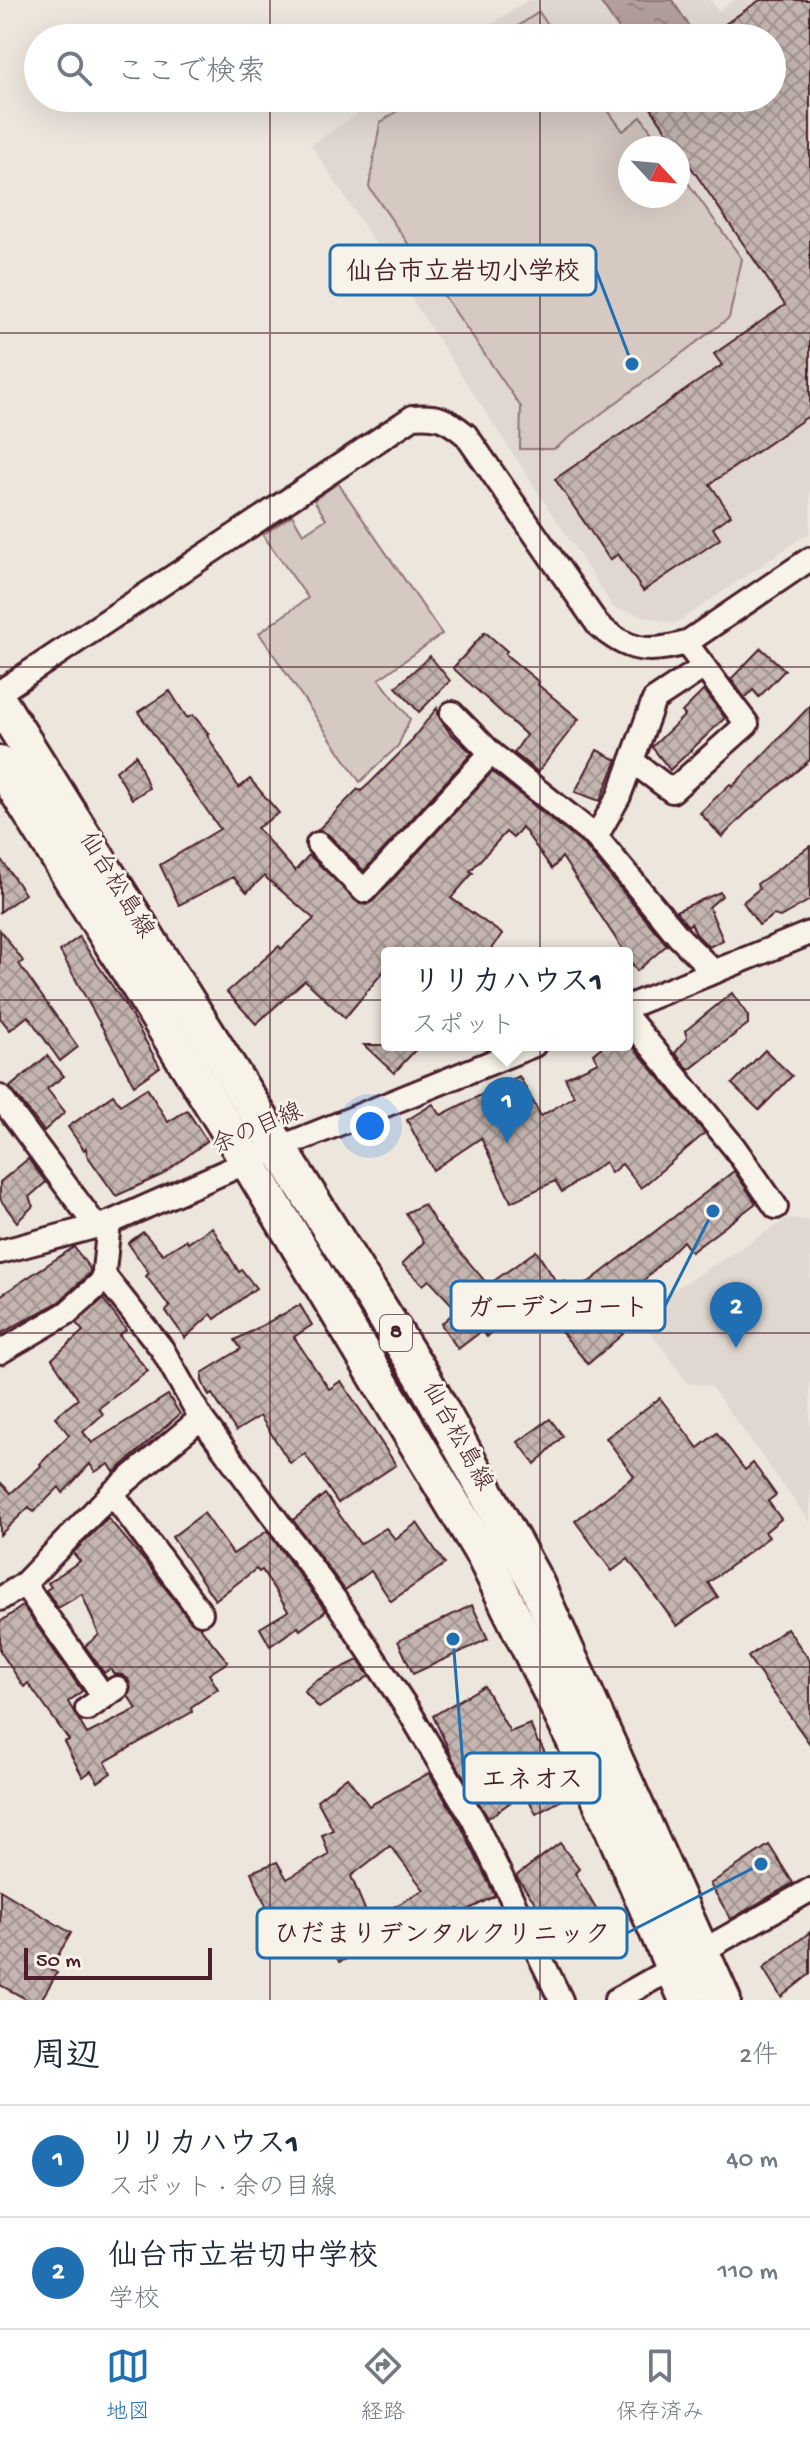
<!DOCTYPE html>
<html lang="ja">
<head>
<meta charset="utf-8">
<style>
	:root { --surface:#fff; --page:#f6f6f7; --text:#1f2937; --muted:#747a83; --line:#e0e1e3; --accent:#1f6fb2 }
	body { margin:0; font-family:"Gochi Hand","Klee One",sans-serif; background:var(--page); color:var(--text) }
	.compass { position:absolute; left:618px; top:136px; width:72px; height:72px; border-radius:50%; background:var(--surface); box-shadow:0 8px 32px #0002; rotate:116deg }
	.scale { position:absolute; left:24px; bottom:20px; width:188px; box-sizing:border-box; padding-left:8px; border:4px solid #4a1f2b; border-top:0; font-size:22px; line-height:28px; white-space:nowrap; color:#4a1f2b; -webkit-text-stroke:6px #f7f3e8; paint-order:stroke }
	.you { position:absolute; left:370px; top:1126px; width:28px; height:28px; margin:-20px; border:6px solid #fff; border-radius:50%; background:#1a73e8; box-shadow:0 0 0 12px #1a73e833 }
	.badge { display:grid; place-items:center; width:52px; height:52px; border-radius:50%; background:var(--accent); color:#fff; font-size:26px; font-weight:700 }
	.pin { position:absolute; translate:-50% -66px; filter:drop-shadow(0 2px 4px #0008) }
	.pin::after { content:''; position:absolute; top:42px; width:28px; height:24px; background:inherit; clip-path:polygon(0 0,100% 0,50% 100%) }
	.popup { position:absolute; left:381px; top:947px; width:252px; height:104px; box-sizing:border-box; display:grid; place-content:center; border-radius:8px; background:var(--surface); filter:drop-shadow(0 2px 6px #0005); font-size:26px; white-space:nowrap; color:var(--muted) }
	.popup b { font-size:30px; color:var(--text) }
	.popup::after { content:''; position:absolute; left:50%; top:100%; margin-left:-16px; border:16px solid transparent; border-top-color:var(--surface) }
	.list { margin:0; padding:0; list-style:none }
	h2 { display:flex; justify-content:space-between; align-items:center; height:104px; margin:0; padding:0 32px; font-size:34px }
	h2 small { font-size:26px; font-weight:400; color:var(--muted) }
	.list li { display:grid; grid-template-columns:52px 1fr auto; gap:24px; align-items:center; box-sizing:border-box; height:112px; padding:0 32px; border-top:2px solid var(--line) }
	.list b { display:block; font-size:30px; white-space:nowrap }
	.list p { margin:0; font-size:26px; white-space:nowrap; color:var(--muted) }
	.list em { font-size:26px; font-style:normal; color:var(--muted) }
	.icon { flex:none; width:44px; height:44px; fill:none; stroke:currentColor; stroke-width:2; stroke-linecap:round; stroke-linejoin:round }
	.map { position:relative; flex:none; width:810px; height:2000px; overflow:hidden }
	.search { position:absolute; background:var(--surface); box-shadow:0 8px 32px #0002; left:24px; right:24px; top:24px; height:88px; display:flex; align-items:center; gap:20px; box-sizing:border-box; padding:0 28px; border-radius:44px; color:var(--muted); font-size:30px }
	.sheet { height:328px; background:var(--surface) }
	nav { display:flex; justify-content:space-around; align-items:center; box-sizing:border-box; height:112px; border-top:2px solid var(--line); background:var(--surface); font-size:22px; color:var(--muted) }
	nav a { display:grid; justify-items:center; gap:4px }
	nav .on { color:var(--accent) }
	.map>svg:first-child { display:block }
	.built { fill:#e0d7d0; fill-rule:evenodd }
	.green { fill:#d5c9c2; stroke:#907476; stroke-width:2 }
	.water { fill:url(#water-ripples); stroke:#896c6f; stroke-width:2 }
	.building { fill:url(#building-cross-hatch); stroke:#4a1f2b; stroke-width:2; fill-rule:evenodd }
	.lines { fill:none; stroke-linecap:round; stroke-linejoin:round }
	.street-casing { stroke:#4a1f2b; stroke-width:28 }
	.primary-casing { stroke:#4a1f2b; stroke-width:40 }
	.street { stroke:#f7f3e8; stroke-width:22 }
	.primary { stroke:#f7f3e8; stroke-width:34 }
	.grid { fill:none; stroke:#4a1f2b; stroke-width:2; stroke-opacity:0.55 }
	.labels { text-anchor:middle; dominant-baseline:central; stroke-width:6; stroke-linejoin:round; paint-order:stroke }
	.shield { fill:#f7f3e8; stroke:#7e5f64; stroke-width:2 }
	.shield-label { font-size:22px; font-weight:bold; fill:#4a1f2b }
	.street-label { font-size:24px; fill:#4a1f2b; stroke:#f7f3e8 }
	.leader { fill:none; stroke:#1f6fb2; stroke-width:3 }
	.callout-dot { fill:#1f6fb2; stroke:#f7f3e8; stroke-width:3 }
	.callout { fill:#f7f3e8; stroke:#1f6fb2; stroke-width:3 }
	.callout-label { font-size:26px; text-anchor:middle; font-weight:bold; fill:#4a1f2b }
</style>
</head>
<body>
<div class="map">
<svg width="810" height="2000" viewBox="0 0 810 2000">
	<defs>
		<pattern id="water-ripples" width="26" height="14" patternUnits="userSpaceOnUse" patternTransform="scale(2)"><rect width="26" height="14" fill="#b39f9d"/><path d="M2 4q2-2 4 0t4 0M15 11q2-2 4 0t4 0" fill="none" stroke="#948180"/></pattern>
		<pattern id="building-cross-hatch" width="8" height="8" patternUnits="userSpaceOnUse" patternTransform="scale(2)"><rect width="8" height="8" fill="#c4b5b0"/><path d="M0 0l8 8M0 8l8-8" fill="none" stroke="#a1938f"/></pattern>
	</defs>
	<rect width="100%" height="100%" fill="#ece6dd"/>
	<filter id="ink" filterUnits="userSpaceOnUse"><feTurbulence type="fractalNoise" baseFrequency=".0125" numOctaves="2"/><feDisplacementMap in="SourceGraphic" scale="16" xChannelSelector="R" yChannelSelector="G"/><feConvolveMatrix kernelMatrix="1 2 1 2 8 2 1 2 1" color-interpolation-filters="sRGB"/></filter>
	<g filter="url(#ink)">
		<g class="built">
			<path d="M528,0h182l8,11 16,-11h76v532l-135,92 -61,-16 -303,-463 70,-47h391v-60h-301zM630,148h48v48h-48z"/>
			<path d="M789,1218l21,3v301l-99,-136 -23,-3 -51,-70z"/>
		</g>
		<g class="green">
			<path d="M539,12l18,26h-56z"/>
			<path d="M416,98h183l24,33 18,-14 22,31h-33v48h48v-27l64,90 -13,59 -175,131h-34l1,-42 -152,-220 11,-64z"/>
			<path d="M338,483l104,151 -63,45 31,40 -12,27 -38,36 -101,-149 49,-35 -45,-63 29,-20 11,19 23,-15 -12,-19z"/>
		</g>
		<path class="water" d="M599,0h73l24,36 -3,2h-68z"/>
		<g class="building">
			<path d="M760,0h50v415l-100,69 21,31 -18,13 7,11 -77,52 -25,-37 -8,6 -55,-81 167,-114 -8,-11 71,-49 -141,-207h128v-60h-67z"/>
			<path d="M485,632l22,19 -2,3 34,28 -2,2 42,35 -41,53 -24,-19 12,-18 -73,-67z"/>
			<path d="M761,648l24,22 -26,27 -6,-7 -8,8 -14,-19z"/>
			<path d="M430,656l20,25 -31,31 -23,-25z"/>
			<path d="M704,690l21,28 -55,52 -18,-23 33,-32 -3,-3z"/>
			<path d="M170,691l17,27 6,-3 16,19 -2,1 32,53 11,-9 29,34 -22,15 38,43 14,-16 51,49 7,1 7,-5 118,-128 94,75 81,98 -30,26 -75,-114 -10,12 -30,-42 -9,11 -7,-6 -36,39 3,2 -22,25 51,36 -14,19h-101v14l-42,51 -40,-38 -49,44 -29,-32 52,-46 2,3 33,-30 -50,-43 -17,16 -14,-15 -54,28 -19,-40 60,-36 -82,-117z"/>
			<path d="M810,706v54l-65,54 -23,23 -22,-24 30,-29 2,3z"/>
			<path d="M437,708l2,9 11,16 22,20 -108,118 -36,-37 -10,-4 40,-41 3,2 9,-8 44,-44 -1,-1z"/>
			<path d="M597,750l20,10 -17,41 -25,-9z"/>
			<path d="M136,755l13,33 -17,11 -16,-28z"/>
			<path d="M810,846v54l-30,17 -6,-2 -15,10 -16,-23 16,-13 -2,-5z"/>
			<path d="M0,858l25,36 -25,18z"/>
			<path d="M720,892l2,4 -13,11 14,33 -14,7 -13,-13 -5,-11 -3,3 -12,-15z"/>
			<path d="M0,930l23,31 -4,3 59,83 -18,14 -32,-45 -18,14 -10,-12z"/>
			<path d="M79,937l48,71 33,59 -26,18 -74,-134z"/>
			<path d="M732,993l16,23v8l-59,46 -14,-17 12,-15 -2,-7z"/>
			<path d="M627,1039l78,94 -64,55 -19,-24 -11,9 -6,-11 -43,30 -7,-11 -44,21 -30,-64 -48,32 -26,-50 26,-16 8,11 78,-39 22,40 33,-20 -9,-18 33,-16 -5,-8 11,-9h23z"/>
			<path d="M364,1045h56l-26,28z"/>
			<path d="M765,1050l27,26 -33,34 -27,-26z"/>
			<path d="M47,1056l17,20 -17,13 18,23 -21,19 -34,-44z"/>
			<path d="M147,1088l21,34 19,-12 20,31 -45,34 -46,21 -29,-41 -1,-7 -2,2 -16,-23 45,-32 7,10z"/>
			<path d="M28,1159l18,23 -17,15 4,9 -16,16 -17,-23v-17z"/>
			<path d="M734,1171l22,32 -65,49 -8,-11 -75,75 15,18 -35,30 -58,-70 -43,43 -5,-6 -24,18 -17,-25 16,-14 -28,-30 -6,5 -21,-21 22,-22 -18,-29 18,-9 11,18 53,63 48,-34 23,35 6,-5 11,11z"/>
			<path d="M212,1227l27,45 3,-2 14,18 -41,31 -4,-5 -26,24 -19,-27 4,-4 -24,-31 3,-3 -21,-30 15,-11 20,22 23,-14 2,3z"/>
			<path d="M74,1247l16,22v4l-31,29 -59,32v-38z"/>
			<path d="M103,1299l23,31 -7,5 29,36 -49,37 4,6 -20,18 9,11 76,-48 12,19 -63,56 -3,2 -5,-8 -14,8 -5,-8 -27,29 -4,-6 -25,25 -5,-5 -29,28v-53l11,11 30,-27 -1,-2 29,-29 -14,-18 23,-18 -26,-40 31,-28 -7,-8z"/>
			<path d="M300,1305l12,20 -18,12 35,52 12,-8 55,84 -58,38 -33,-49 -15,9 -30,-47 -24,15 -24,-37 -3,2 -7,-15v-8l39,-24 -6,-9z"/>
			<path d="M660,1398l38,50 19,-15 28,37 8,-7 23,32 -8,6 13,18 -16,13 4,5 -61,46 10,14 -41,29 -49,-67 -16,12 -37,-50 59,-45 -28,-38z"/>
			<path d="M550,1419l13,17 -28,28 -17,-22z"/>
			<path d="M325,1494l35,50 26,-16 9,11 22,-16 28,41 -54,37 -20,-30 -26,19 -52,-70z"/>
			<path d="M204,1513l29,41 34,-23 59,80 -26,19 -2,-3 -28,19 -10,-18 28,-17 -26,-41 -3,2 -3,-3 -41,31 -43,-63z"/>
			<path d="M108,1518l40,47 42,56 9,5 29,36 -19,12 9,15 -27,18 1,5 -87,50 6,11 -13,9 -7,-11 -8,6 -19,-35 5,-2 -41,-57 -4,4 -24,-36v-29l23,-16 59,85 -14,11 19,32 50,-25 -9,-13 3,-8 -3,-9 -6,-4 -8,-1 -4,-5 -6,4 -19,-27 14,-11 -17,-41 -24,14 -12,-18 5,-3 -3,-4 32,-22 -7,-8z"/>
			<path d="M472,1605l16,34 -75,35 -15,-33z"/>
			<path d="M787,1628l23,33v83l-62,-87z"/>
			<path d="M358,1660l11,16 -50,32 -15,-17 11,-10z"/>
			<path d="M484,1686l26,46 20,-8 8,19h2l24,48v8l-28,15 -11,-22 -37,26 -35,-59 -20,-43z"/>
			<path d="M429,1773l32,53 34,70 -35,18 -2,-5 -34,23 -2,-3 -83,33 -14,-34 -13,4 -2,-6 -19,12 -13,-14 -3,2 -24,-54 26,-10 10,17 42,-24 -7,-20 11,-5 -16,-30 30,-23 22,29zM390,1846l34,44 -45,25 -1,-3 -10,5 -17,-41z"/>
			<path d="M560,1843l19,26 -4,4 32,55 -42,25 -29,-49 -20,-28z"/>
			<path d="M769,1845l24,38 -62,36 -21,-35z"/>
			<path d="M0,1890l71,43 -21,36 7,4 -16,27h-13l-28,-15z"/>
			<path d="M810,1932v42l-29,23 -18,-29z"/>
		</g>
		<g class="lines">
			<g class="street-casing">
				<g id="street">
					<path d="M0,692l413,-275c25,-2 34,2 53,18l132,190c29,26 50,29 88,18l124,-84"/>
					<path d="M452,713l39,40 105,84 83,100 35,35"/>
					<path d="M632,761l40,30 75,-67 -61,-81"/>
					<path d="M596,837l23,-41 35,-96 50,-33"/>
					<path d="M318,844l46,47 127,-138"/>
					<path d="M627,1007l183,-74"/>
					<path d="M627,1017l107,130 42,60"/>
					<path d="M0,1097l96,129"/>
					<path d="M109,1223l-5,48 2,7 56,71 39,69 135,183 74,112 63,106 88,181"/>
					<path d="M0,1252l109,-29 170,-75 255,-103"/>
					<path d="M0,1352l67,-39 39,-35"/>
					<path d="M112,1493l89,120"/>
					<path d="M24,1584l80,113"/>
					<path d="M0,1599l24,-15 88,-91 89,-75"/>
					<path d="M87,1709l30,-21"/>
					<path d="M616,2000l194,-110"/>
				</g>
			</g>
			<g class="primary-casing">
				<g id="primary">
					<path d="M0,703l421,671 115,209 187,417"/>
					<path d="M0,764l248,398 236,394 90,184 113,260"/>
				</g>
			</g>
			<use href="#street" class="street"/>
			<use href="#primary" class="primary"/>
		</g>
	</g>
	<path class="grid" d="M270,0v38M540,0v38M270,98v1902M540,98v1902M0,333h810M0,667h810M0,1000h810M0,1333h810M0,1667h810"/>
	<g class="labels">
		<rect class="shield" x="380" y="1315" width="32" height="36" rx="6"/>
		<g class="shield-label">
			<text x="396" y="1333">8</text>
		</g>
		<g class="street-label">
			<text transform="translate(115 886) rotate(58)">仙台松島線</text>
			<text transform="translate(258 1130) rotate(-23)">余の目線</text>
			<text transform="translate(456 1437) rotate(61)">仙台松島線</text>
		</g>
	</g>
	<path class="leader" d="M632 364L596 270M713 1211L665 1306M453 1639L464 1778M761 1864L627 1933"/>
	<g class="callout-dot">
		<circle cx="632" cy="364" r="8"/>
		<circle cx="713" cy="1211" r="8"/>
		<circle cx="453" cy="1639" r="8"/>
		<circle cx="761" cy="1864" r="8"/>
	</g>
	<g class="callout">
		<rect x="330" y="245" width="266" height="50" rx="8"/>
		<rect x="451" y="1281" width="214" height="50" rx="8"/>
		<rect x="464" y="1753" width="136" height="50" rx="8"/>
		<rect x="257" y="1908" width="370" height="50" rx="8"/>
	</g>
	<g class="callout-label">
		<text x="463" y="279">仙台市立岩切小学校</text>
		<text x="558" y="1315">ガーデンコート</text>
		<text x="532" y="1787">エネオス</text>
		<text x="442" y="1942">ひだまりデンタルクリニック</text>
	</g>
</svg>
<svg class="compass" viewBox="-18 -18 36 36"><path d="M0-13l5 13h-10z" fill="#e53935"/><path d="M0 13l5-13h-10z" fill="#747a83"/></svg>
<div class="scale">50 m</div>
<div class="you"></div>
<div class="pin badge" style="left:507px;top:1143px">1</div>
<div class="popup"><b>リリカハウス1</b>スポット</div>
<div class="pin badge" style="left:736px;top:1348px">2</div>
<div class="search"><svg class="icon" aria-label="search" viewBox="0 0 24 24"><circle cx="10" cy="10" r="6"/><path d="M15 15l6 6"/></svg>ここで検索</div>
</div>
<section class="sheet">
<h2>周辺<small>2件</small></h2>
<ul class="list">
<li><span class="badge">1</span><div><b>リリカハウス1</b><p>スポット · 余の目線</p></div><em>40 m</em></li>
<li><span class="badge">2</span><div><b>仙台市立岩切中学校</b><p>学校</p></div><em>110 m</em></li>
</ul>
</section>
<nav>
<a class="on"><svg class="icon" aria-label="map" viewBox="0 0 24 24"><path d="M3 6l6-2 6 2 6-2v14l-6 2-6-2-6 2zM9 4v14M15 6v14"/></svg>地図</a>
<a><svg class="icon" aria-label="directions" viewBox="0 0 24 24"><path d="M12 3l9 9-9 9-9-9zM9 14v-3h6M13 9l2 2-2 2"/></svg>経路</a>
<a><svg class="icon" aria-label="saved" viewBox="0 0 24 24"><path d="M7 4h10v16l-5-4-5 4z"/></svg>保存済み</a>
</nav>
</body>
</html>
